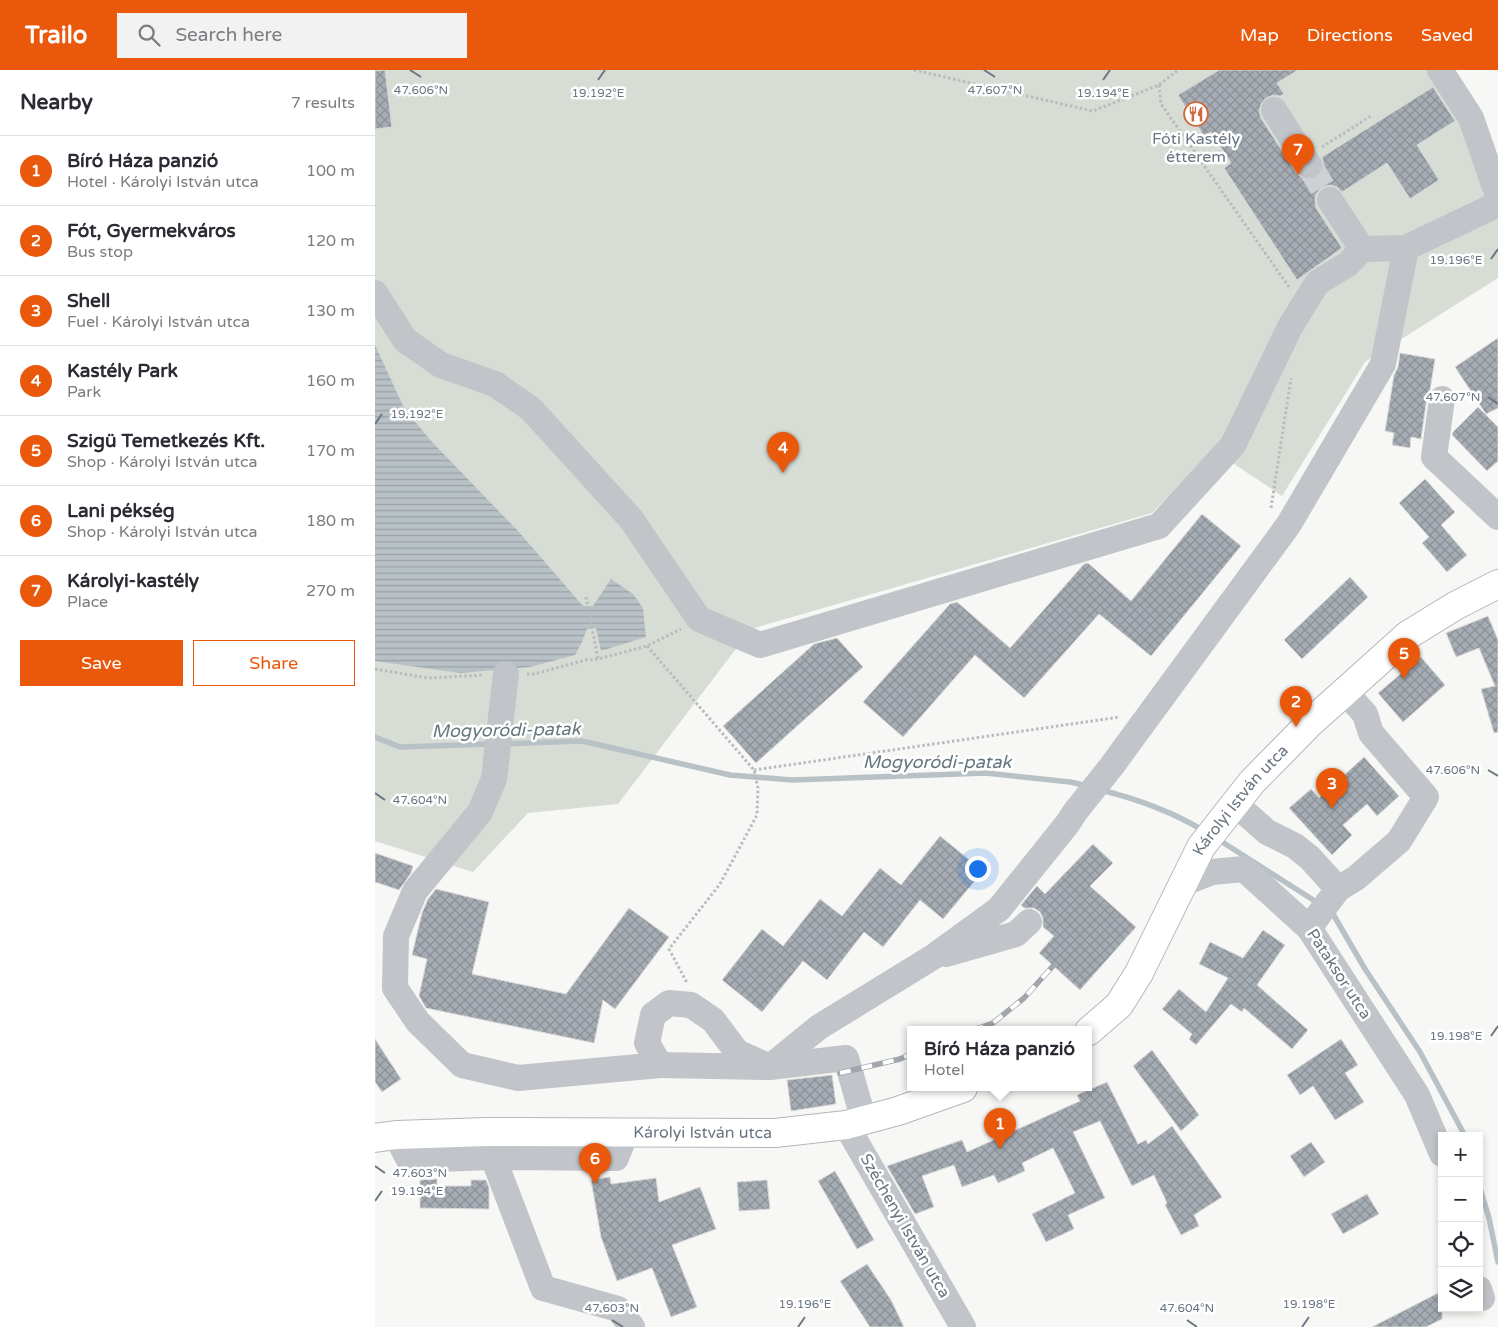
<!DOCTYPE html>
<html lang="en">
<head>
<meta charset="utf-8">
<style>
	:root { --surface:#fff; --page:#f2f2f3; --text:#2b2b33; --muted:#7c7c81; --line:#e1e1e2; --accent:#ea580c }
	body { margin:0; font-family:"Varela Round",sans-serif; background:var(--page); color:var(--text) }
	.controls { position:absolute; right:15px; bottom:15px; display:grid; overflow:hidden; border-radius:0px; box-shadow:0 2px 8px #0003 }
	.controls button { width:45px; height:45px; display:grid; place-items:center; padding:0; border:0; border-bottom:1px solid var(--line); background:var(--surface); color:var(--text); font:25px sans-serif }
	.you { position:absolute; left:602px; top:798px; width:18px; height:18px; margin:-12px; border:4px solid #fff; border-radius:50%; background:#1a73e8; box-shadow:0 0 0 8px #1a73e833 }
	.badge { display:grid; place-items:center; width:32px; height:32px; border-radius:50%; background:var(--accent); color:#fff; font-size:16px; font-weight:700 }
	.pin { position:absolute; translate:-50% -41px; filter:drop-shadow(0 1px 2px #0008) }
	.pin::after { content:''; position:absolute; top:26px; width:18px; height:15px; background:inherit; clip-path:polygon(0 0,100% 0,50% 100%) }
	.popup { position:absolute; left:532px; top:956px; width:185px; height:65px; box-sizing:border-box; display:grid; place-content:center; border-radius:0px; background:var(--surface); filter:drop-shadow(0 1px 4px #0005); font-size:16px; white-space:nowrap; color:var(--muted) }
	.popup b { font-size:19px; color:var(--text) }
	.popup::after { content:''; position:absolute; left:50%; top:100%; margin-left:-10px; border:10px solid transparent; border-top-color:var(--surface) }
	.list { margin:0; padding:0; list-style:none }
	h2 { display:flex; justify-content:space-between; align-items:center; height:65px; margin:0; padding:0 20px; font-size:21px }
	h2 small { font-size:16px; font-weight:400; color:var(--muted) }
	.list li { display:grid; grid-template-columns:32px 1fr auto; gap:15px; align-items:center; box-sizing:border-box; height:70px; padding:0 20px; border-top:1px solid var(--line) }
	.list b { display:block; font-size:19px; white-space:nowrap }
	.list p { margin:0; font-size:16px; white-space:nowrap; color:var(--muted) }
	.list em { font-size:16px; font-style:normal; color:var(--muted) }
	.actions { display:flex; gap:10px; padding:15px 20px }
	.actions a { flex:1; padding:11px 0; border:1px solid var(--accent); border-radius:0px; text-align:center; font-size:18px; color:var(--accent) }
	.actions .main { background:var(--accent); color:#fff }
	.icon { flex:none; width:28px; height:28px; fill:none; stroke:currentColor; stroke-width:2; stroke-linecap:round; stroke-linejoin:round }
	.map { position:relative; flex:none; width:1123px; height:1257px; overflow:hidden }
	header { display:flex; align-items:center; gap:30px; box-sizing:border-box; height:70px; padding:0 25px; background:var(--accent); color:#fff }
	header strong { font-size:24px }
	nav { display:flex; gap:28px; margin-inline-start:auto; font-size:18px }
	.search { width:350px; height:45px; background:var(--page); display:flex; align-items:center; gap:12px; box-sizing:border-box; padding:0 18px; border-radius:0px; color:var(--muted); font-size:19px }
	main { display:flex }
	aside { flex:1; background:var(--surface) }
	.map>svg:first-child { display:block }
	.green { fill:#d7dcd5 }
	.water { fill:url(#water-rules) }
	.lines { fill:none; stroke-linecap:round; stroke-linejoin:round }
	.stream { stroke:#b8c1c6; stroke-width:5.5 }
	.building { fill:url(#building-cross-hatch); stroke:#d9d9d8 }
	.minor-tunnel { stroke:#cdd1d3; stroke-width:26; stroke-dasharray:26 13; stroke-linecap:butt }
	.major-casing { stroke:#b3b6ba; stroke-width:30 }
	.path { stroke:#b9bcbe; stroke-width:3; stroke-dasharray:2.5 2.5; stroke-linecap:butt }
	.minor { stroke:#c1c4c8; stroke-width:26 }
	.major { stroke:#fff; stroke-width:28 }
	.rail-casing { stroke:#a1a6ac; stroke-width:5.5 }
	.rail { stroke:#fff; stroke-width:4; stroke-dasharray:11; stroke-linecap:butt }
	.ticks { fill:none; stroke:#6a7683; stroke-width:2 }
	.labels { text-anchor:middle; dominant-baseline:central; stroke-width:5; stroke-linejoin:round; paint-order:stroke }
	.poi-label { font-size:16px; fill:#6a7683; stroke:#fff }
	.street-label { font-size:16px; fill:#6a7683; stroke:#fff }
	.water-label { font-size:18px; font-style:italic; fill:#66777f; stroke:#fff }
	.ticks-label { font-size:12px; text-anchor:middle; fill:#6a7683; stroke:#fff; stroke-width:5; stroke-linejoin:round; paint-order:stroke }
</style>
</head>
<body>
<header>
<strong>Trailo</strong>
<div class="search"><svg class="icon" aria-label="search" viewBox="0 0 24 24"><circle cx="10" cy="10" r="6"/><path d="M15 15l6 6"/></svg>Search here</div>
<nav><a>Map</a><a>Directions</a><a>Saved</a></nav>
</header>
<main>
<aside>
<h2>Nearby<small>7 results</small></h2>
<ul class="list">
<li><span class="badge">1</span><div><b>Bíró Háza panzió</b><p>Hotel · Károlyi István utca</p></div><em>100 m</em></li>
<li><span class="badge">2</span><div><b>Fót, Gyermekváros</b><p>Bus stop</p></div><em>120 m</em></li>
<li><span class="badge">3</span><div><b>Shell</b><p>Fuel · Károlyi István utca</p></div><em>130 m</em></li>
<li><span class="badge">4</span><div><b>Kastély Park</b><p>Park</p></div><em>160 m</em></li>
<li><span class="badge">5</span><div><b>Szigü Temetkezés Kft.</b><p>Shop · Károlyi István utca</p></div><em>170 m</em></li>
<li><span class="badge">6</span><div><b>Lani pékség</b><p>Shop · Károlyi István utca</p></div><em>180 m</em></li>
<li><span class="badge">7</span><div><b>Károlyi-kastély</b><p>Place</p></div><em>270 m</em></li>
</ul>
<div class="actions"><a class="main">Save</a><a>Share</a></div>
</aside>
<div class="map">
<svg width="1123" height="1257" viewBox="0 0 1123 1257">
	<defs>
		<pattern id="water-rules" width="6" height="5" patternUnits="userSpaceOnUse" patternTransform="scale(1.25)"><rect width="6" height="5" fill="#b8c1c6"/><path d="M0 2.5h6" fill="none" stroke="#9aa1a6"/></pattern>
		<pattern id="building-cross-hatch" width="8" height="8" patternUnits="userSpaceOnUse" patternTransform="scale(1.25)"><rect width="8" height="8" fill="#a6acb3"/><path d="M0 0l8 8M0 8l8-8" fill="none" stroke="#8b9197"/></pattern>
	</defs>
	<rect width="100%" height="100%" fill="#f7f8f5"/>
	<path class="green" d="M0,0h1057l66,97v111l-133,84 -83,134 -69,-46 -61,63 -401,116 -133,175 -90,9 -55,59 -98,-31z"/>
	<path class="water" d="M0,275l30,65 28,33 85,88 65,75h10l18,-27 22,15 10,14 3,29 -45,14 -5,-23 -9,1 -5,13 -7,13 -45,12 -70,6 -85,-12z"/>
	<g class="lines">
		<g class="stream">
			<path d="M0,667l25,10 90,-3"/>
			<path d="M129,674l78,-3 148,34 62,5 194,-7 84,9 18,4"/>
			<path d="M726,720c36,9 72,22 103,41"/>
			<path d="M841,768l102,65"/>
			<path d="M955,841l3,3 32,55 55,83 45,84"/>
			<path d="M1104,1115l10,33 9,44"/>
		</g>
	</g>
	<g class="building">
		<path d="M10,0l7,57 -17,2v-58z"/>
		<path d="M844,0h79l-21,13 7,11 -4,2 -7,-1 -7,3 -5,6 -2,7 2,7 35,55 6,5 7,2 8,-2 5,-6 2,-7 -2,-8 111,-70 22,34 -38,24 22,35 -29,19 -23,-36 -45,29 -5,-5 -7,-2 -9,3 -5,6 -1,6 1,8 26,40 -45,32 -73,-112 7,-5 -20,-31 -7,4 -26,-41z"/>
		<path d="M1123,268v70l-12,6 -31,-47z"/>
		<path d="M1025,283l35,6 -5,31 -3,7 -6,42 -10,-2 -1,11 -18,-3 2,-12 -9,-2 9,-56 4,-8z"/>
		<path d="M1103,337l20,20v34l-11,10 -35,-36 1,-3z"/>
		<path d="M1050,409l30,33 -14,13 26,30 -20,17 -25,-29 7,-6 -30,-34z"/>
		<path d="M827,444l39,32 -90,110 -52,-42 -75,84 -49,-43 -72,82 -40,-35 87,-98 7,-2 53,46 74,-84 4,-1 43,38z"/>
		<path d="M975,507l18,20 -66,62 -18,-19z"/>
		<path d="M1113,546l10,24v92l-4,1 -13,-44 14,-3 -16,-38 -23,9 -10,-24z"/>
		<path d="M462,568l26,29 -107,96 -33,-37 91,-82z"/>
		<path d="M1046,587l24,28 -42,37 -25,-29z"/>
		<path d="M989,687l35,39 -22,20 -10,-12 -24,21 9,10 -20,20 -43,-47 22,-19 8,9z"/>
		<path d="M565,766l43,35 -40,48 -23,-19 -37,47 -19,-15 -37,48 -24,-19 -41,51 -40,-32 40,-51 21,17 37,-47 22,17 38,-48 21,17z"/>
		<path d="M718,774l20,19 -23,23 46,41 -56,63 -41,-37 15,-17 -11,-9v-9l-3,-6 -6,-4h-10l-3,-3 16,-19 8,8z"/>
		<path d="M0,783l38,13 -2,7 -12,17 -24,-8z"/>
		<path d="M61,819l53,13 -17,72 94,20 63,-86 40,29 -54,72 -12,-9 -9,43 -168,-35 -7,-12 8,-37 -15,-4 10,-42 6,-14z"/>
		<path d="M888,860l22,15 -28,40 51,45 -16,19 -48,-41 -2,4 -11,-8 -35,41 -7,-6 3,-5 -30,-25 17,-20 27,23 22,-34 -29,-14 11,-22 33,16z"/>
		<path d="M0,969l26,40 -19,13 -7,-10z"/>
		<path d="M966,969l17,26 -13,8 19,29 -29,18 -22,-34 -13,9 -13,-20z"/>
		<path d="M777,980l47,65 -18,16 -48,-65z"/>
		<path d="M457,1005l4,29 -45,7 -4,-31z"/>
		<path d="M732,1012l31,62 8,-4 2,4 24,-18 50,71 -28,18 5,11 -18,9 -16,-30 2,-2 -13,-28 -22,11 -32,-65 -27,11 32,66 -37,17 6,14 -28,13 -14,-28 43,-21 -22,-45 -31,15 3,8 -27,12 -4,-8 -32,12 -8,-22 -32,11 12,31 -19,7 -28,-48 75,-26 5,12 113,-51 -3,-6z"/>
		<path d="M936,1072l14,20 -21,15 -14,-21z"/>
		<path d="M460,1101l39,69 -17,9 -39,-68z"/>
		<path d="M235,1107l1,7 45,-6 3,24 41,-15 16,42 -44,16 25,62 -26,10 -19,-49 -35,13 -16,-44 -10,-57z"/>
		<path d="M62,1109v7h34v-6h15l3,8v21l-69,-1v-28z"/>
		<path d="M392,1110l3,29 -31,2 -2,-29z"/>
		<path d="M992,1124l12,20 -36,20 -12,-20z"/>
		<path d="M492,1194l24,36 13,27h-34l-30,-46z"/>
		<path d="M1067,1221v28l-16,8h-54z"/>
	</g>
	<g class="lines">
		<path class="minor-tunnel" d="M934,95l21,35"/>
		<g class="major-casing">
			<g id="major">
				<path id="s1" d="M714,961l30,-26 20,-32 62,-126 51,-65 58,-59 98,-88 47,-29 43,-22"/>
				<path id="s2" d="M0,1068l21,-3 91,-3 288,1 71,-8 52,-14 65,-23"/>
			</g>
		</g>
		<g class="path">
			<path d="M539,0l179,41 66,-26 19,-15"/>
			<path d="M784,15l2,19 128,183"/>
			<path d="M947,77l49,-31"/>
			<path d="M896,438l20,-130"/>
			<path d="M211,527l12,62"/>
			<path d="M272,576l107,124 4,18 -1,27 -37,69 -51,65 18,34"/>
			<path d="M0,599l53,9 56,-3"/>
			<path d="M152,604h7l52,-14 12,-1 49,-13 34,-17"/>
			<path d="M379,700l366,-53"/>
		</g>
		<g class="minor">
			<path d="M1065,0l31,48 27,78"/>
			<path d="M899,40l35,55"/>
			<path d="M955,130l32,49"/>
			<path d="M0,223l30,47 36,25 54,19 36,25 100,110 68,100 61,26 399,-119 74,-81 57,-118 27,-44 31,-19 14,-15 44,-1 92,-44"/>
			<path d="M1067,329l-8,58 64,60"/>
			<path d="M131,604l-12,105 -14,33 -65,79 -19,45 -1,52 23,34 44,43 56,13 142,-13 -13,-22 6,-28 16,-12 22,2 22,15 24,32 33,15 76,-9 18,63"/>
			<path d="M859,733l33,29 28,14 15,12 28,31 18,-11 43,-37 27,-44 -55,-64 -6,-19 -20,-22"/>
			<path d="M807,814l30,-12 32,-3 65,59 108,167 25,59"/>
			<path d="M934,858l29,-39"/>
			<path d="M571,884l70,-20 13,-12"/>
			<path d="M285,995l110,2 49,-40 114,-70 66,-48 69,-86 7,-11 36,-45 178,-243 94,-160 23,-116"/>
			<path d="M471,1055l117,202"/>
			<path d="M251,1063l-10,25 -123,-1 50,131 75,21 14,18"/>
			<path d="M21,1065l13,25 84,-3 -4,-17"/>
			<path d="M1104,1219l3,9"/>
		</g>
		<use href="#major" class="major"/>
		<g class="rail-casing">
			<g id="rail">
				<path d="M598,960l20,-7 31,-25 29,-32"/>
				<path d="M465,1003l60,-14 11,-5"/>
			</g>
		</g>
		<use href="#rail" class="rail"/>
	</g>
	<path class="ticks" d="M35,0l11,7M609,0l11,7M223,10l7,-10M728,10l7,-10M1116,189l7,-10M1113,327l10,7M0,354l7,-10M1113,700l10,6M0,723l10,7M1116,966l7,-10M0,1096l10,7M0,1131l7,-10M237,1250l11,7M812,1250l10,7M423,1257l7,-10M927,1257l7,-10"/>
	<defs>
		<g id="restaurant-ring" transform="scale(1.25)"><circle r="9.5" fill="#fff" stroke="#d1673c" stroke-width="1.5"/><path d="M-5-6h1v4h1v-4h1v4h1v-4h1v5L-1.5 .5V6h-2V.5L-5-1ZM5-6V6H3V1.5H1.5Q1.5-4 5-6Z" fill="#d1673c"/></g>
	</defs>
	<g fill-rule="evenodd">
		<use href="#restaurant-ring" x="821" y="44"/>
	</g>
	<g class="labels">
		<g class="poi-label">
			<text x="821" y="69">Fóti Kastély<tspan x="821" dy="18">étterem</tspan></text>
		</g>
		<g class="street-label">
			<text stroke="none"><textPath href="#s1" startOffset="279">Károlyi István utca</textPath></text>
			<text transform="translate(964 904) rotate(57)">Pataksor utca</text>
			<text stroke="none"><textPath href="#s2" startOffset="328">Károlyi István utca</textPath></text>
			<text transform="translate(530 1156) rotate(60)">Széchenyi István utca</text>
		</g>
		<g class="water-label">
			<text transform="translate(131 660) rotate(-1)">Mogyoródi-patak</text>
			<text x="562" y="692">Mogyoródi-patak</text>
		</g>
	</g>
	<g class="ticks-label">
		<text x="46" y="24">47.606°N</text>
		<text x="620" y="24">47.607°N</text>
		<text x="223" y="27">19.192°E</text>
		<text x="728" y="27">19.194°E</text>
		<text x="1081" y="194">19.196°E</text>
		<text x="1078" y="331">47.607°N</text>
		<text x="42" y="348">19.192°E</text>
		<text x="1078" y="704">47.606°N</text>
		<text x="45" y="734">47.604°N</text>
		<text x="1081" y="970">19.198°E</text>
		<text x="45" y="1107">47.603°N</text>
		<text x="42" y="1125">19.194°E</text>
		<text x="430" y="1238">19.196°E</text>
		<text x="934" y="1238">19.198°E</text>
		<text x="237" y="1242">47.603°N</text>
		<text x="812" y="1242">47.604°N</text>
	</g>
</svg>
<div class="controls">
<button>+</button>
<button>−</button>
<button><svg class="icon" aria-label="locate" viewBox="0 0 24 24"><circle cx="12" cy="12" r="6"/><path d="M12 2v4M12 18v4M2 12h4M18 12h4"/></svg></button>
<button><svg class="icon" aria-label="layers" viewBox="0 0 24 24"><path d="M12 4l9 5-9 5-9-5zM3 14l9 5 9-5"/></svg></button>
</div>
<div class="you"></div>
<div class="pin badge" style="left:625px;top:1079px">1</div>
<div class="popup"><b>Bíró Háza panzió</b>Hotel</div>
<div class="pin badge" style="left:921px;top:657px">2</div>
<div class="pin badge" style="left:957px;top:739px">3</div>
<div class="pin badge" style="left:408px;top:403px">4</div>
<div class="pin badge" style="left:1029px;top:609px">5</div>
<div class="pin badge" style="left:220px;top:1114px">6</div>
<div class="pin badge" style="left:923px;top:105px">7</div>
</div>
</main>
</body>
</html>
